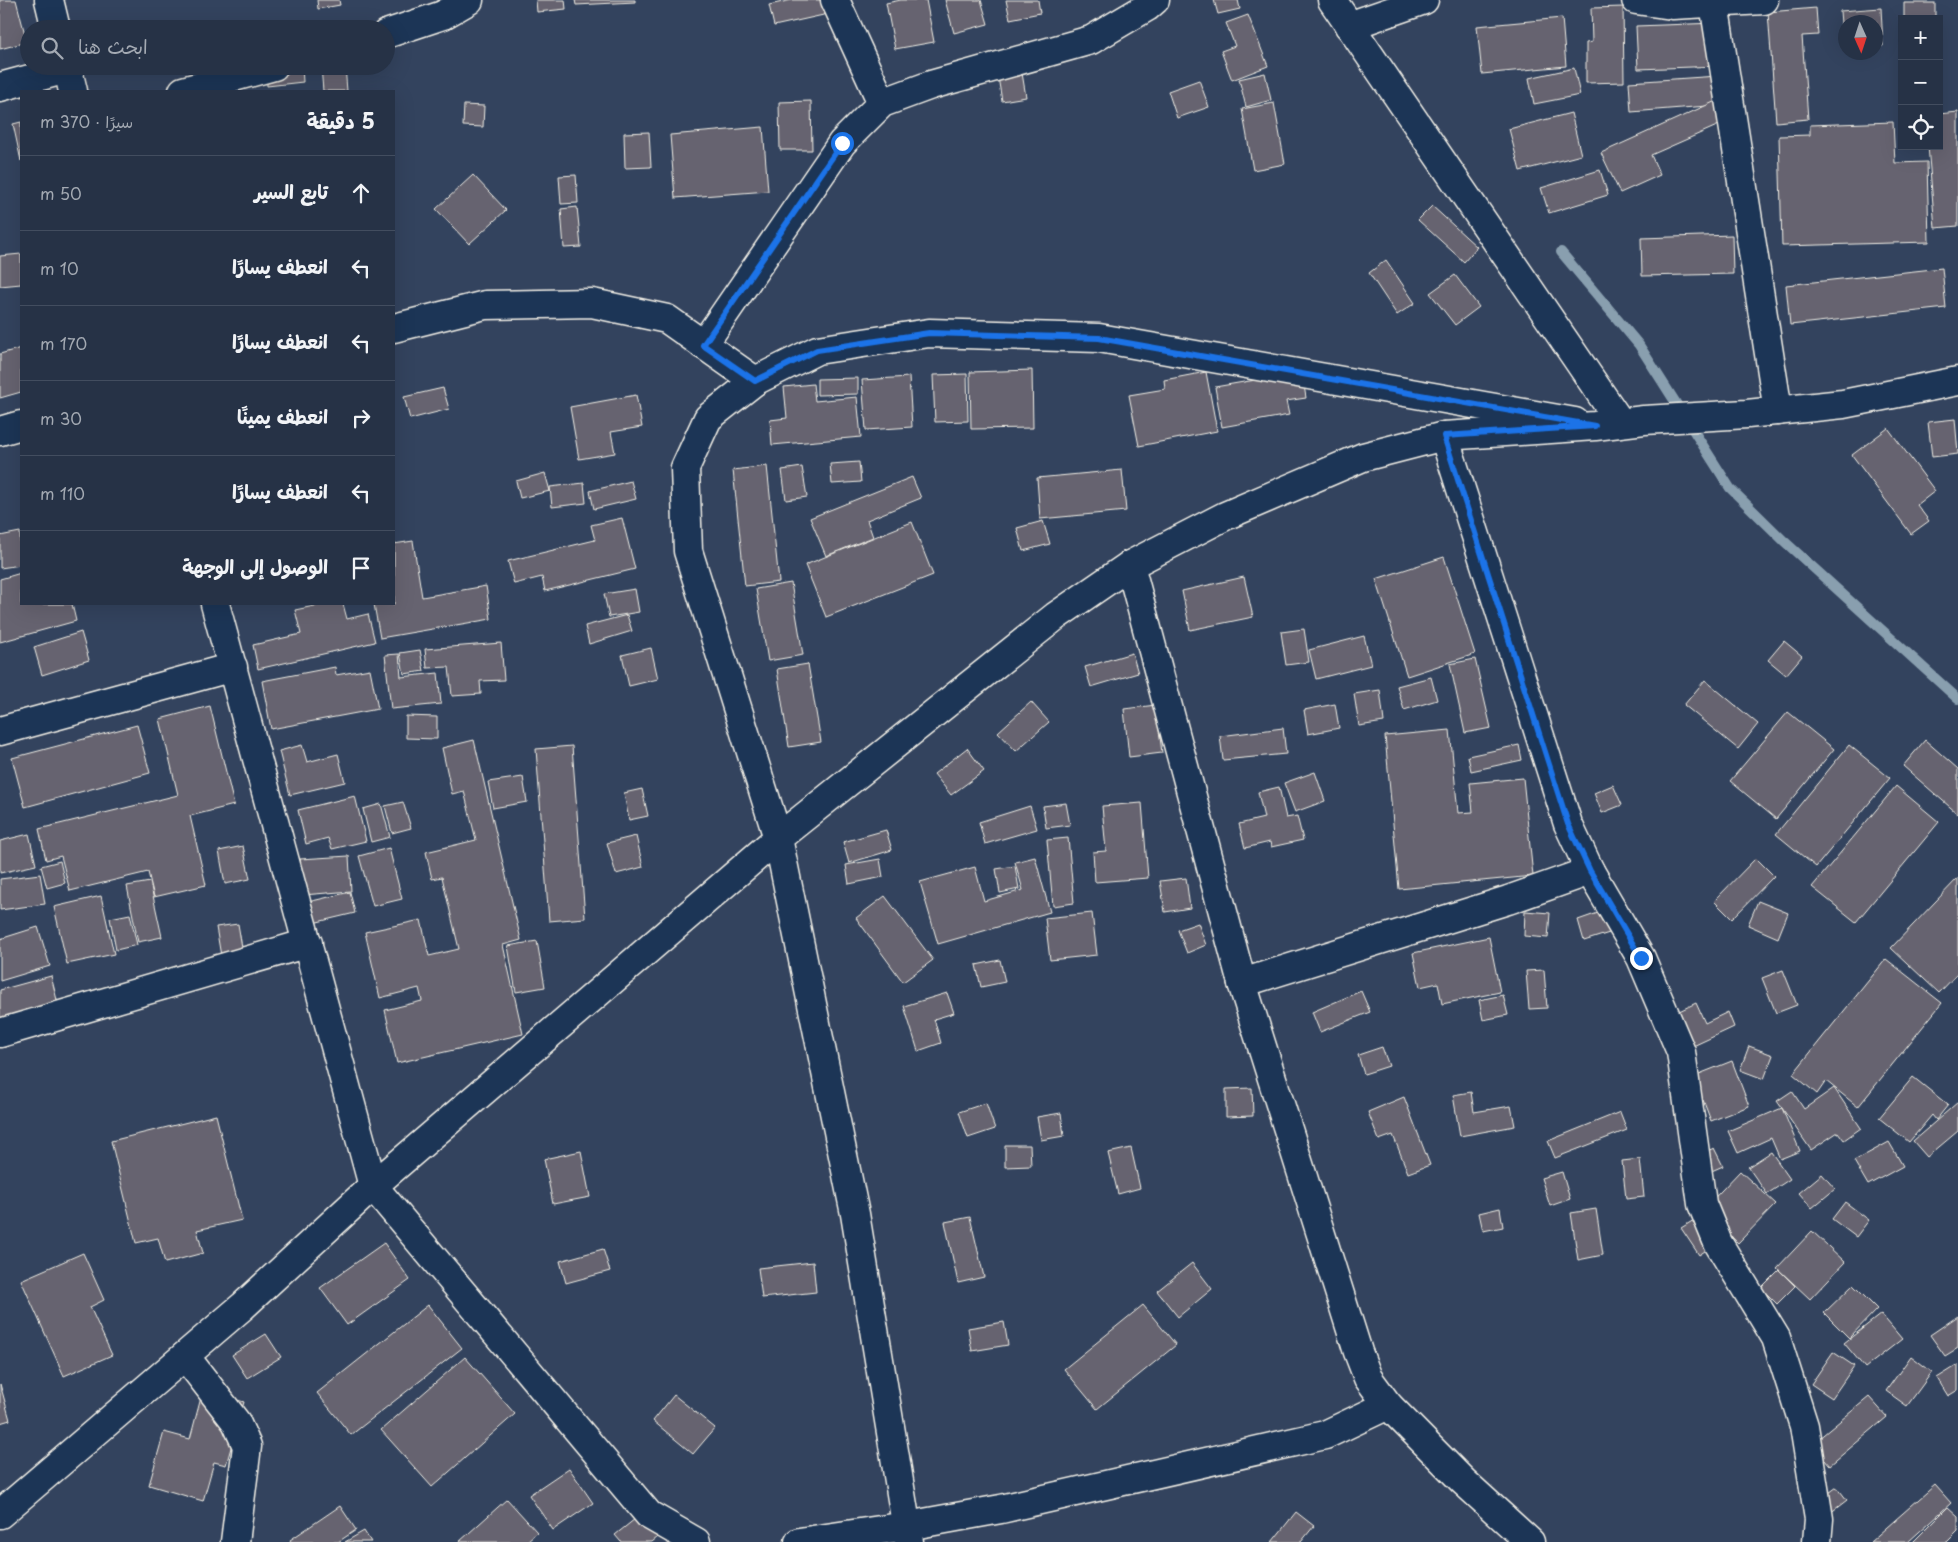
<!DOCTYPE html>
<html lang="ar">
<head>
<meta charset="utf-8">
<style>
	:root { --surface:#263246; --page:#323e51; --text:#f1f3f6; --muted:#a4aab3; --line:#424d5f }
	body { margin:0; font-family:"Playpen Sans","Playpen Sans Arabic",sans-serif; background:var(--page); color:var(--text); direction:rtl }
	.controls { position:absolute; right:15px; top:15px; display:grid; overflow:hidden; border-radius:0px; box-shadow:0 5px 20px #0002 }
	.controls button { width:45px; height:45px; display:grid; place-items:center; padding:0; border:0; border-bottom:1px solid var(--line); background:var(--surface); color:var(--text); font:25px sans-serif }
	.compass { position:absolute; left:1838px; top:15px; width:45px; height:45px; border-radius:50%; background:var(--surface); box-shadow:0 5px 20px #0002; rotate:177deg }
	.stop { position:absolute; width:15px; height:15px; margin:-11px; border:4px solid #1a73e8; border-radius:50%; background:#fff }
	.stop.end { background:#1a73e8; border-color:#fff; box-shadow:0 1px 5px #0008 }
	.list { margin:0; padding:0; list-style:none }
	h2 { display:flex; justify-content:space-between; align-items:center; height:65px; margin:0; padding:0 20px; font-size:21px }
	h2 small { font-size:16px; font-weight:400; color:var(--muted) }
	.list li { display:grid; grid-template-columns:32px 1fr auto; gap:15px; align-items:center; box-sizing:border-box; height:75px; padding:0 20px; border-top:1px solid var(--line) }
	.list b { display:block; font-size:19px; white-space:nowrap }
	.list em { font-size:16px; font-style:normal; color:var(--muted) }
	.icon { flex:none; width:28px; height:28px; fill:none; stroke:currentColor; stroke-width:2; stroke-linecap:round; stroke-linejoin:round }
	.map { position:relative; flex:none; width:1958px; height:1542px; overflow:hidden; direction:ltr }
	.search { position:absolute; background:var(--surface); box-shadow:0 5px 20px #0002; left:20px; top:20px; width:375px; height:55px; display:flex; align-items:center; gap:12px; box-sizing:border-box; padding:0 18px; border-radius:28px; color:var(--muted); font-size:19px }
	.panel { position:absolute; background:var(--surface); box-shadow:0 5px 20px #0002; left:20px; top:90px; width:375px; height:515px; border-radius:0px; direction:rtl }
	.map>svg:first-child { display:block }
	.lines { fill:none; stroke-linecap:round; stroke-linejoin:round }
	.stream { stroke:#899faf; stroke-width:10 }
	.building { fill:#666470; stroke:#f4f1e8 }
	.minor-casing { stroke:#f4f1e8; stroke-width:31 }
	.major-casing { stroke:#f4f1e8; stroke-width:31 }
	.minor { stroke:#1d3557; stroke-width:28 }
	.major { stroke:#1d3557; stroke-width:28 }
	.route { stroke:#1a73e8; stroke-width:6 }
</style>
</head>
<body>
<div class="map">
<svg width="1958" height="1542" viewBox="0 0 1958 1542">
	<rect width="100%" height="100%" fill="#33435e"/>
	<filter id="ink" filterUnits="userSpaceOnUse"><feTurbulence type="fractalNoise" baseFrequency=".02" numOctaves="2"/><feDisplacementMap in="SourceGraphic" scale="10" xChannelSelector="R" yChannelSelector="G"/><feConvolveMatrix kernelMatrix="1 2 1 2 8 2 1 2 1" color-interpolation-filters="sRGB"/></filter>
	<g filter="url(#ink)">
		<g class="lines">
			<path class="stream" d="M1561,252l78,93 91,143 54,53 174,158"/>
		</g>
		<g class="building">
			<path d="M0,0h16l11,42 -27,7z"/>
			<path d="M317,0h22l1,5 -22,4z"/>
			<path d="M536,0h29l1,9 -29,3z"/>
			<path d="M575,0h60v2l-59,3z"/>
			<path d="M792,0h43l2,12 -63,14 -5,-21z"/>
			<path d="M901,0h25l8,42 -39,7 -9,-46z"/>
			<path d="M945,0h36l7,24 -34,9z"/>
			<path d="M1006,0h32l2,13 -30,6z"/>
			<path d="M1214,0h24l2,9 -22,5z"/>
			<rect x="1904" y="3" width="31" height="16"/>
			<path d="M1623,7l1,75 -38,1v-40l6,-1 -1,-34z"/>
			<path d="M1816,8l2,27 -16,1 6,83 -32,3 -8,-110z"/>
			<path d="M1881,8l2,38h-7v-24h-30v27h-3l-3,-38z"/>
			<path d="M1248,15l20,51 -36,14 -11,-29 14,-5 -9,-23z"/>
			<path d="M1562,18l4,48 -84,8 -5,-48z"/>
			<path d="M1717,23l2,43 -81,3 -2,-43z"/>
			<path d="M266,66h36l1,16 -36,4z"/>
			<path d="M321,66h24l2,25h-24z"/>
			<path d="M1574,68l6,27 -46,9 -5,-26z"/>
			<path d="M1022,73l4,24 -24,4 -4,-24z"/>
			<path d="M1265,73l6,27 -25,7 -7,-28z"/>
			<path d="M1718,76l2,29 -89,7 -2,-30z"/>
			<path d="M1199,80l10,27 -32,11 -9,-27z"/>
			<path d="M811,101l1,49h-32l-1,-48z"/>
			<path d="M1716,101l10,21 -75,33 9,20 -40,18 -19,-40z"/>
			<path d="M1274,103l11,61 -32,6 -11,-61z"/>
			<path d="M464,105l20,1 -1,21 -20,-1z"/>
			<path d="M1958,112v114l-23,2 -7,-82h11v-32z"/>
			<path d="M1571,113l10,42 -61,16 -11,-42z"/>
			<path d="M21,122v39l-8,-37z"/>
			<path d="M1893,122l2,41 32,-1 2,80 -147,4 -3,-110 31,-1v-10z"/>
			<path d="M763,127l5,64 -93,7 -5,-63z"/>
			<path d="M649,132l2,35 -26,1 -1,-35z"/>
			<path d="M1600,170l8,25 -59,18 -8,-25z"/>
			<path d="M473,175l33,35 -37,34 -33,-35z"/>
			<path d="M576,175l2,28 -17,1 -2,-28z"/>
			<path d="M1432,206l45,41 -13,15 -46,-42z"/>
			<path d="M577,207l4,40 -17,1 -3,-39z"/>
			<path d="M1732,235l1,39 -91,2 -1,-38z"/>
			<path d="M21,254v30l-21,2v-30z"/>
			<path d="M1386,260l29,43 -18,12 -28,-42z"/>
			<path d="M1942,268l4,40 -156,17 -4,-40z"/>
			<path d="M1455,275l24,32 -24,18 -25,-32z"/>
			<path d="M21,348v44l-21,6v-44z"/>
			<path d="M1032,370l1,58 -62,1 -1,-57z"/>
			<path d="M1206,372l11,59 -78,15 -10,-51 36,-6 -1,-9z"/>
			<path d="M1302,372l4,26 -20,3 3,14 -67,12 -7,-40z"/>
			<path d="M967,374l1,47 -33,1 -2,-47z"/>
			<path d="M909,377l3,50 -46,3 -4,-50z"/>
			<path d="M858,378v16l-41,1v-16z"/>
			<path d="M813,384l2,17 42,-4 4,40 -89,8 -2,-25 17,-2 -3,-31z"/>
			<path d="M443,388l6,21 -39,10 -6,-22z"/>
			<path d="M636,395l6,32 -31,5 4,21 -36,6 -9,-52z"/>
			<path d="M1955,419l3,35 -26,3 -4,-35z"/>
			<path d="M1888,428l47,63 -18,14 12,16 -18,13 -59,-79z"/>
			<path d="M859,462l2,20 -29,2 -2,-20z"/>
			<path d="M767,466l12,116 -34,4 -12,-116z"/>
			<path d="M802,467l5,30 -21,3 -4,-30z"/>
			<path d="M1122,470l4,41 -86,8 -3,-41z"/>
			<path d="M545,473l5,18 -30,7 -4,-17z"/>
			<path d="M912,477l9,21 -54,22 6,17 -47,19 -16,-38z"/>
			<path d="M631,481l5,18 -42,10 -4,-18z"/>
			<path d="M584,483l2,20 -34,4 -2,-20z"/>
			<path d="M622,518l13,51 -90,22 -3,-14 -28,7 -6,-23 87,-21 -4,-15z"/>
			<path d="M1043,521l7,23 -27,7 -6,-23z"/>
			<path d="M912,522l21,53 -107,42 -21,-52z"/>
			<path d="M20,532l1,33 -21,3v-32z"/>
			<path d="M413,541l9,56 64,-11 5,33 -111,19 -6,-34h20v-60z"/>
			<path d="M1444,557l31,97 -68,22 -31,-97z"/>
			<path d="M21,573v31h51l4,17 -76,21v-63z"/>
			<path d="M1244,577l9,40 -63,13 -8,-39z"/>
			<path d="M791,583l12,72 -35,6 -12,-72z"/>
			<path d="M635,589l4,23 -30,5 -5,-23z"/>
			<path d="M324,604h19l4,15 21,-5 7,28 -117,27 -5,-24 48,-11 -6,-24z"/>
			<path d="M627,615l5,16 -43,13 -4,-18z"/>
			<path d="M1304,629l5,33 -23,3 -5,-33z"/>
			<path d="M81,632l8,28 -47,15 -8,-28z"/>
			<path d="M1364,636l7,29 -55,14 -7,-29z"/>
			<path d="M1784,641l18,15 -16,19 -18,-15z"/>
			<path d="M501,643l3,37 -24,1 1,13 -29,2 -3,-29 -22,1 -2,-19z"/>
			<path d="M651,648l7,31 -29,7 -7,-31z"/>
			<path d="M420,650l4,21 -20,3 -4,-21z"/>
			<path d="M1132,653l6,20 -47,14 -6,-20z"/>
			<path d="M399,654l2,23 37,-4 3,31 -50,5 -6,-54z"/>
			<path d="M1475,659l16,69 -26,5 -15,-69z"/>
			<path d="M808,664l13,78 -32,5 -12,-78z"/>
			<path d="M335,667l1,8 34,-6 8,40 -107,20 -9,-48z"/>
			<path d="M1431,677l6,23 -33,10 -7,-24z"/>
			<path d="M1705,680l53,44 -20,25 -54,-44z"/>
			<path d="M1380,690l4,32 -25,4 -5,-32z"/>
			<path d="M1031,702l18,20 -33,29 -18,-19z"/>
			<path d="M1335,704l4,24 -31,6 -4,-24z"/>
			<path d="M1156,705l6,48 -33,4 -5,-48z"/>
			<path d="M210,706l24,99 -44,11 16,69 -52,12 -6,-25 -78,19 -9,-35 -15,4 -7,-31 139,-34 -18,-76z"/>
			<path d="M1788,712l46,37 -58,70 -46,-38z"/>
			<path d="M406,716l31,1v22l-31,-1z"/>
			<path d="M137,725l13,48 -125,34 -13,-49z"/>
			<path d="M1283,728l3,26 -63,6 -3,-24z"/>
			<path d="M1450,730l8,83 15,-1 -3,-29 53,-5 10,98 -134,13 -14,-153z"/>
			<path d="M474,740l47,200 -18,5 20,89 -126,29 -12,-53 37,-9 -3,-13 -39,10 -15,-66 56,-12 8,36 30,-7 -17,-72 -10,2 -6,-27 50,-12 -12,-49 -12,3 -10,-46z"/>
			<path d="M1925,740l33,29v45l-55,-48z"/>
			<path d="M302,745l5,17 31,-8 7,28 -55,13 -11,-44z"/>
			<path d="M1519,745l3,15 -51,11 -3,-15z"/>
			<path d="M1849,745l41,33 -74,89 -40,-33z"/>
			<path d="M572,746l13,172 -36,3 -13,-172z"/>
			<path d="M967,748l17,23 -33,24 -17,-21z"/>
			<path d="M1315,772l10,29 -30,11 -11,-29z"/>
			<path d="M523,777l4,25 -34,6 -5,-26z"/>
			<path d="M1613,785l9,20 -20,8 -8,-20z"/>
			<path d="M1896,786l43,36 -83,100 -44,-35z"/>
			<path d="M1279,787l7,31 11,-2 6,24 -32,7 -1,-5 -25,6 -6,-24 25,-6 -6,-26z"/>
			<path d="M642,789l6,27 -19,4 -5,-27z"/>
			<path d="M355,796l11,45 -34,8 -4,-11 -22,6 -8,-34z"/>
			<path d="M403,802l8,26 -19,5 -7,-27z"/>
			<path d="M1066,803l4,22 -24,3 -3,-22z"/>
			<path d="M1142,803l6,75 -53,4 -2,-30 13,-1 -4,-45z"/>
			<path d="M381,804l9,33 -19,5 -8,-33z"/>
			<path d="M1030,806l7,23 -52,15 -6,-22z"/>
			<path d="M886,830l6,20 -43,13 -6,-21z"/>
			<path d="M29,834l7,31 -36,8v-32z"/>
			<path d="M636,836l7,31 -27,7 -9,-31z"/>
			<path d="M1068,838l6,65 -21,3 -6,-66z"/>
			<path d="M243,846l7,33 -25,5 -6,-33z"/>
			<path d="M389,848l13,51 -29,7 -14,-50z"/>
			<path d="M349,856l2,35 -48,4 -3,-36z"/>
			<path d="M1035,857l15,55 -112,32 -18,-62 55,-15 9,34 39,-11 -8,-28z"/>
			<path d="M1756,858l18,18 -42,43 -18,-18z"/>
			<path d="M880,859l3,18 -34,7 -3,-19z"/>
			<path d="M60,861l5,22 -18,5 -6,-22z"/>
			<path d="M1015,866l4,23 -19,4 -4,-24z"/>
			<path d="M40,874l5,30 -45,6v-31z"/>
			<path d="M1186,878l4,30 -25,4 -5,-31z"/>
			<path d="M1958,878v95l-19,20 -48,-45z"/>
			<path d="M150,882l12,55 -24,5 -11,-56z"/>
			<path d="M350,892l5,21 -42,10 -5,-21z"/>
			<path d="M101,896l13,58 -47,10 -13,-57z"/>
			<path d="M885,896l48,64 -30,22 -47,-64z"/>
			<path d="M1758,901l30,12 -10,25 -30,-13z"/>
			<path d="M1618,906l7,22 -41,13 -6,-21z"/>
			<path d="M1525,911l25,2 -2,25 -24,-2z"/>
			<path d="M1092,913l5,42 -47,5 -5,-42z"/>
			<path d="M130,914l7,31 -21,5 -6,-32z"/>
			<path d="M1198,923l8,22 -19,8 -9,-23z"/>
			<path d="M238,924l5,29 -22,3 -5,-29z"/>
			<path d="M38,927l12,39 -50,15v-42z"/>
			<path d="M1489,937l11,55 -58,12 -4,-21 -18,4 -7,-34z"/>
			<path d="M537,941l8,46 -29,5 -8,-46z"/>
			<path d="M1886,959l56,44 -84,104 -32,-26 -9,13 -24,-20z"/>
			<path d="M1000,960l5,22 -24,5 -5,-22z"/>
			<path d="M1544,970l3,38 -18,1 -3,-38z"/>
			<path d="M1783,970l14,35 -21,8 -14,-35z"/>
			<path d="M51,976l7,28 -58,15v-29z"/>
			<path d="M1361,991l9,21 -50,20 -8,-20z"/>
			<path d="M947,993l7,20 -20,6 7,24 -23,8 -14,-45z"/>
			<path d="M1503,995l5,20 -25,5 -4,-20z"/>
			<path d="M1696,1003l9,20 23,-11 6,15 -43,20 -16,-34z"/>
			<path d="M1749,1046l24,9 -9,24 -24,-9z"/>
			<path d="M1382,1047l7,19 -25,8 -6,-19z"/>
			<path d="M1732,1061l17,45 -38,15 -17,-45z"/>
			<path d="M1913,1077l35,28 -12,15 -4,-5 -23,27 -30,-24z"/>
			<path d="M1252,1088l1,28 -27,1v-28z"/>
			<path d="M1834,1088l27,40 -17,12 -6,-8 -27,18 -34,-49 15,-10 12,18z"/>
			<path d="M1471,1092l3,20 37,-6 4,20 -55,10 -7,-41z"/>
			<path d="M1404,1097l26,68 -22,8 -15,-38 -14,5 -11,-28z"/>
			<path d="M1958,1102v29l-31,26 -14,-16z"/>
			<path d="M986,1103l9,26 -27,9 -9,-26z"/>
			<path d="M1782,1108l18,43 -20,8 -9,-21 -33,15 -10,-22z"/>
			<path d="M1620,1112l7,18 -72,28 -7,-17z"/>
			<path d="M1061,1113l3,23 -23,4 -4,-23z"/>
			<path d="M216,1115l26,105 -45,10 6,23 -38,10 -7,-25 -22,5 -25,-102z"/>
			<path d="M1889,1142l14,24 -35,19 -14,-24z"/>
			<path d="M1005,1145h25l1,21 -26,1z"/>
			<path d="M1131,1148l9,40 -22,6 -10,-41z"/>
			<path d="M1714,1148l9,18 -32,14 -8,-18z"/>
			<path d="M581,1151l9,46 -37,7 -9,-45z"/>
			<path d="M1771,1152l19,27 -23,15 -19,-27z"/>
			<path d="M1640,1159l4,38 -18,2 -4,-38z"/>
			<path d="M1740,1171l36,33 -38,39 -35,-33z"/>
			<path d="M1562,1172l8,27 -20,7 -9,-28z"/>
			<path d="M1822,1174l13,15 -23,19 -13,-15z"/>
			<path d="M1845,1202l24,18 -13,17 -24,-18z"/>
			<path d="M1500,1208l3,19 -20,4 -4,-18z"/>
			<path d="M1596,1209l7,46 -25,5 -7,-47z"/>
			<path d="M970,1217l14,60 -26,6 -13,-61z"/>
			<path d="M1694,1220l17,27 -12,8 -18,-27z"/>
			<path d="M1812,1231l33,31 -35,37 -33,-31z"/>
			<path d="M384,1243l26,37 -63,45 -27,-37z"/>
			<path d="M603,1249l7,22 -44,12 -6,-22z"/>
			<path d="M83,1253l21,47 -14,7 22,48 -48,21 -43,-96z"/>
			<path d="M813,1262l3,30 -54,6 -4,-30z"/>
			<path d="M1192,1263l20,26 -34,28 -21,-26z"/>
			<path d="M1779,1270l16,16 -18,18 -16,-16z"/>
			<path d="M1853,1285l24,24 -28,29 -25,-25z"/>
			<path d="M428,1305l34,43 -111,87 -34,-42z"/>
			<path d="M1143,1305l33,40 -79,64 -33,-40z"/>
			<path d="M1881,1314l21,25 -37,29 -21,-25z"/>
			<path d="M1958,1316v32l-13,8 -15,-21z"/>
			<path d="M1004,1322l4,23 -36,6 -4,-23z"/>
			<path d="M266,1334l15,23 -34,21 -15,-23z"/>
			<path d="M1833,1352l21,14 -22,32 -21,-14z"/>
			<path d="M1911,1356l21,16 -25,34 -21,-15z"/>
			<path d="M465,1357l50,57 -83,73 -51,-57z"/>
			<path d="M1958,1365v25l-10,6 -11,-18z"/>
			<path d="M0,1384l10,36 -10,3z"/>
			<path d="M203,1390l41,12 -18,63 -12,-3 -11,39 -54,-16 15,-53 26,7z"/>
			<path d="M674,1395l41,33 -22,26 -40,-33z"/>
			<path d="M1869,1397l18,20 -57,48 -18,-21z"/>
			<path d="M569,1468l24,35 -40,27 -24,-35z"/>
			<path d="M1935,1485l16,18 -43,39h-38z"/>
			<path d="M1837,1487l10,13 -26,20 -11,-13z"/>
			<path d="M507,1499l30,33 -11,10h-67z"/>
			<path d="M340,1506l16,24 -18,12h-47l-1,-2z"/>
			<path d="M1948,1507l10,9v15l-11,11h-34z"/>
			<path d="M1296,1512l18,14 -13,16h-29z"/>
			<path d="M640,1515l18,22 -6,5h-31l-6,-7z"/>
			<path d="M364,1531l7,11h-26z"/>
		</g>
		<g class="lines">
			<g class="minor-casing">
				<g id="minor">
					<path d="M49,0l7,29"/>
					<path d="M835,0l47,103"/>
					<path d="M1332,0l288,422"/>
					<path d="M1636,0l36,5 92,-5"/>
					<path d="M1714,3l64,408"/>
					<path d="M1349,26l75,-26"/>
					<path d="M386,34l57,-19 26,-15"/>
					<path d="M67,66l6,25"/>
					<path d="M0,87l67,-18"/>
					<path d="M183,91l91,-25"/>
					<path d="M394,328l91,-23 107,-2 75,16 88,62"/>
					<path d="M703,345l139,-202 40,-40 49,-18 160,-45 56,-33 8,-7"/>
					<path d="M0,431l21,-6"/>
					<path d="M1444,436l124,388 22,47 51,87 40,94 21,152 16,39 58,95 28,88 15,93 -2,23"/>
					<path d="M1130,565l112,418 116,369 10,26 20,27 75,76 67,61"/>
					<path d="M215,604l158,582 276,329 47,27"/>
					<path d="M0,731l233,-64"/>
					<path d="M1242,983l266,-83 82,-29"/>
					<path d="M0,1033l308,-90"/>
					<path d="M185,1356l51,66 11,24 -12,96"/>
					<path d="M0,1514l243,-208 130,-120 405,-348 -90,-287 -3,-83 23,-50 47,-37 62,-31 112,-17 170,5 476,84"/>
					<path d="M799,1542l108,-16 94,-17 324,-74 63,-30"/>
				</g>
			</g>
			<g class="major-casing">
				<path id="major" d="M909,1542l-54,-328 -77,-376 278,-222 74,-51 95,-49 138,-59 81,-21 151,-10 49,-6 103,-6 96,-10 115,-23"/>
			</g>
			<use href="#minor" class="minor"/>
			<use href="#major" class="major"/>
		</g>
	</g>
	<g class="lines" filter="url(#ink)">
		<path class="route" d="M842,143l-139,202 52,36 62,-31 112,-17 170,5 496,88 -151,10 124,388 22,47 51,87"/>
	</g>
</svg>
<div class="controls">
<button>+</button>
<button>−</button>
<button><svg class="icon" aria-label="locate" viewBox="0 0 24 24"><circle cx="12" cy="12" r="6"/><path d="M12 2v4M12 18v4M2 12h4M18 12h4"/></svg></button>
</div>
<svg class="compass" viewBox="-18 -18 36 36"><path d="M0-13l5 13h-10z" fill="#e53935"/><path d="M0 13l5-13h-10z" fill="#a4aab3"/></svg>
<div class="stop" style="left:842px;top:143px"></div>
<div class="stop end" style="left:1641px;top:958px"></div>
<div class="search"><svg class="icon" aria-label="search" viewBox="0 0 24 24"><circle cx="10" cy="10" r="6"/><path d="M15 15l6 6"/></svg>ابحث هنا</div>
<section class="panel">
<h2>5 دقيقة<small>سيرًا · 370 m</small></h2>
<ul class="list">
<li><svg class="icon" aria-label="ahead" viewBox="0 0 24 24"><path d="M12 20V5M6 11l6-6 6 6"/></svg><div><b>تابع السير</b></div><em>50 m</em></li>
<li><svg class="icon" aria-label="left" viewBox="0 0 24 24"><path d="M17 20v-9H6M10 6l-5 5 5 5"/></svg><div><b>انعطف يسارًا</b></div><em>10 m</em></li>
<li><svg class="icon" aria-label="left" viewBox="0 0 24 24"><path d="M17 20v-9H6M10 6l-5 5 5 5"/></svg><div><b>انعطف يسارًا</b></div><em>170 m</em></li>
<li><svg class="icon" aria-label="right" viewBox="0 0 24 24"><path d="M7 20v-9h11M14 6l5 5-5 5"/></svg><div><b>انعطف يمينًا</b></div><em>30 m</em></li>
<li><svg class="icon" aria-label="left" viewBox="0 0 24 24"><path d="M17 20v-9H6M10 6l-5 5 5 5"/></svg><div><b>انعطف يسارًا</b></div><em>110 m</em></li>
<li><svg class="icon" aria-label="arrive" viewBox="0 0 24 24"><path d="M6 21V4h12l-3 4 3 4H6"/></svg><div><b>الوصول إلى الوجهة</b></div></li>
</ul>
</section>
</div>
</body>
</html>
